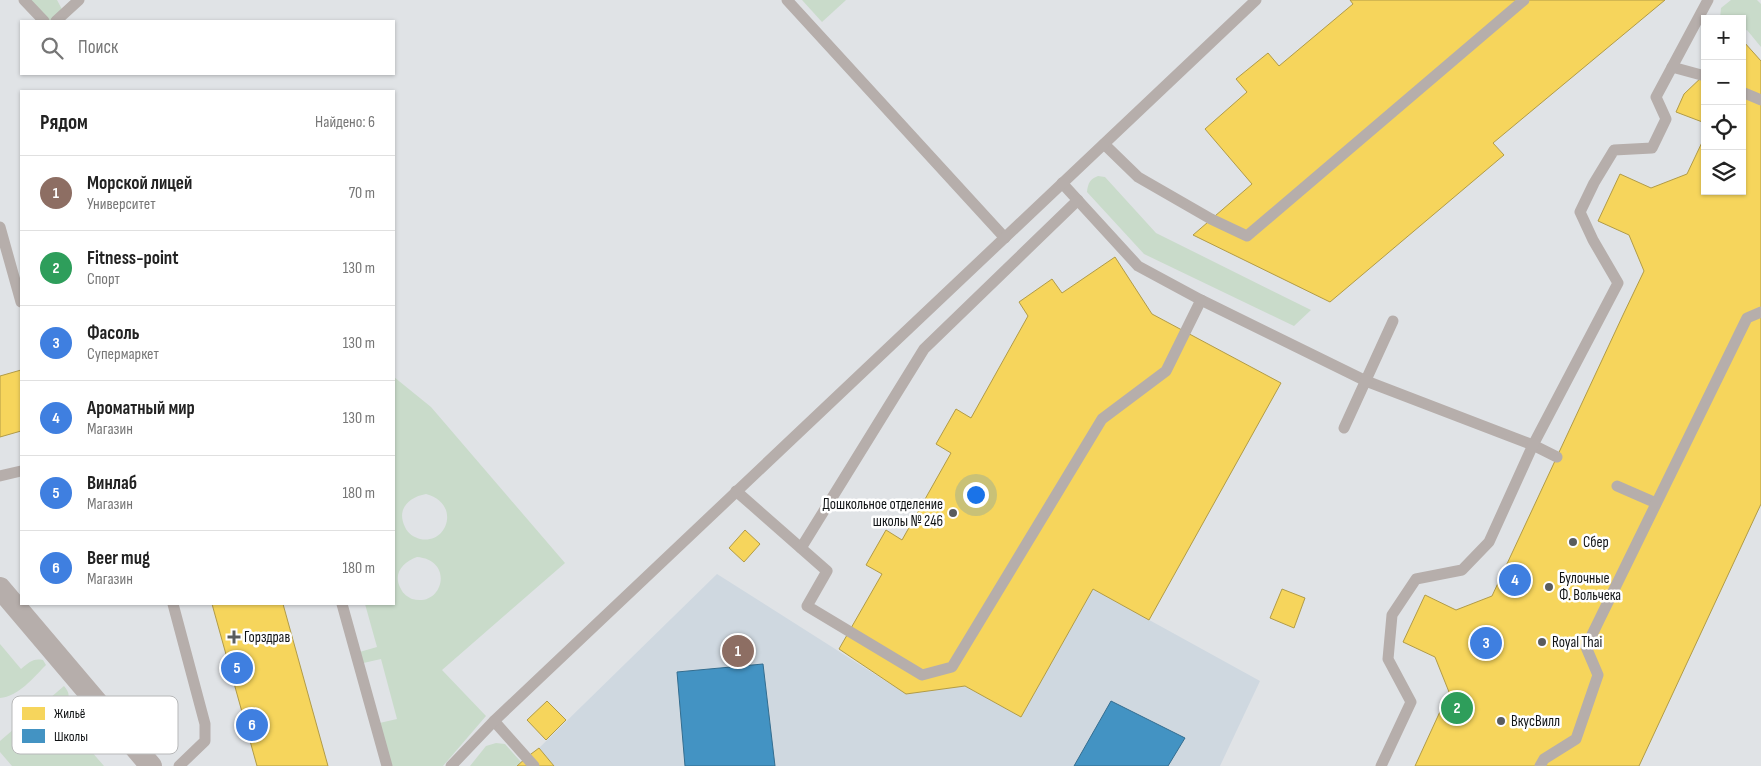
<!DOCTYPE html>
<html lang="ru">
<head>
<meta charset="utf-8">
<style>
	:root { --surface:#fff; --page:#f6f6f6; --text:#222; --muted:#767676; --line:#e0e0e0; --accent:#595c5e }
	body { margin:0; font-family:"Sofia Sans Condensed",sans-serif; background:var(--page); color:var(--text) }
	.controls { position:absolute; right:15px; top:15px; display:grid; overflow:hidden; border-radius:0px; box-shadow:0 1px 4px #0004 }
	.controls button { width:45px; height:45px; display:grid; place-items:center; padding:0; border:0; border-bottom:1px solid var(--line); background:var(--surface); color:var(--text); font:25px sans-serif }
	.you { position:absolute; left:975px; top:494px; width:18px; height:18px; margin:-12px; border:4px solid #fff; border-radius:50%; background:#1a73e8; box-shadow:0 0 0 8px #1a73e833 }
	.badge { display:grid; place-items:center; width:32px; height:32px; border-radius:50%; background:var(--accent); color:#fff; font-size:16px; font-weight:700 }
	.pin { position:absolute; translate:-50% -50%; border:2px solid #fff; box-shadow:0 1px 5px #0006 }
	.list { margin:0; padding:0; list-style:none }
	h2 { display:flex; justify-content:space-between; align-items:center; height:65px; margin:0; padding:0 20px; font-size:21px }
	h2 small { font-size:16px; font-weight:400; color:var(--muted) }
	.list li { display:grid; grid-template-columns:32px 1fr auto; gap:15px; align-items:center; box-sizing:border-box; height:75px; padding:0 20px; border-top:1px solid var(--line) }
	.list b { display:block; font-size:19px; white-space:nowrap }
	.list p { margin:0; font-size:16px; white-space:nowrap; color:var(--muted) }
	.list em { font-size:16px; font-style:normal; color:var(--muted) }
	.icon { flex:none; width:28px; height:28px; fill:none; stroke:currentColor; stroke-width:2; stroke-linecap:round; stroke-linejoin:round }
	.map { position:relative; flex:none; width:1761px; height:766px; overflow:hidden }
	.search { position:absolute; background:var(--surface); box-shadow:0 1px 4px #0004; left:20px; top:20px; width:375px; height:55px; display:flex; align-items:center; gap:12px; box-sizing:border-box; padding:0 18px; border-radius:0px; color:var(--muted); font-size:19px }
	.panel { position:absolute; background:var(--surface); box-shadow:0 1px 4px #0004; left:20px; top:90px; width:375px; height:515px; border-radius:0px }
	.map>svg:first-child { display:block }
	.built { fill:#cfd8e0 }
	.green { fill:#c9dbca; fill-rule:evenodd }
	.homes { fill:#f6d55c; stroke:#b19b47 }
	.schools { fill:#4393c3; stroke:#346d8f }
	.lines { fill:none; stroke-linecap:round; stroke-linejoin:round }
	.service { stroke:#b6aeab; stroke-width:11 }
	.minor { stroke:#b6aeab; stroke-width:22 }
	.poi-dot { fill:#595c5e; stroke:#fff; stroke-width:2 }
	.labels { text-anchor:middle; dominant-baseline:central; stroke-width:5; stroke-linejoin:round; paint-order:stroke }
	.poi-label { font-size:15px; fill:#101315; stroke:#fff; text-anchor:start }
	.key { fill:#fff; stroke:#b7b8b9; stroke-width:1 }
	.key-label { font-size:14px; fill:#101315 }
</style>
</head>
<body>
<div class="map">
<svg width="1761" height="766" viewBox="0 0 1761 766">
	<rect width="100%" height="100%" fill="#e0e3e6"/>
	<path class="built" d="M717,574l189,120 59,-8 56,31 72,-128 167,92 -40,85h-666l-15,-18z"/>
	<g class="green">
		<path d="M24,0h33l7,13 -8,8h-12z"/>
		<path d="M802,0h44l-24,22z"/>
		<path d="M1731,0h26l4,4v43l-14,-17 -5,2v-13h-22l1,-11z"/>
		<path d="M1098,176l7,1 51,56 155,77 -17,16 -150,-72 -57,-62c1,-9 3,-13 11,-16z"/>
		<path d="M394,377l37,30 134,156 -123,107 44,46 -43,50h-56l-12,-42 22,-5 -16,-60 -22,5 -3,-11 21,-6 -12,-43h29zM426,494c35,9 22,51 -6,45 -6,-2 -12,-5 -15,-12 -9,-18 4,-30 21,-33zM417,557c38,3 26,51 -5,42 -4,-2 -9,-5 -11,-10 -9,-15 2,-27 16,-32z"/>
		<path d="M0,644l21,25c8,-6 11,-11 22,-9l3,5c-12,12 -28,32 -46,33z"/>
		<path d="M64,686c10,11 2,18 -6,27l46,53h-92l-12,-14v-11z"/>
		<path d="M496,743l9,1 16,18 -4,4h-47l16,-20z"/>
	</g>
	<g class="homes">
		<path d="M1350,0h315l-172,143 11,12 -174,147 -137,-67 59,-51 -47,-55 42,-37 -11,-13 32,-26 11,13 74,-62z"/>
		<path d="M1744,42l17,19v443l-122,262h-224l34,-74 -14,-35 -32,-15 22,-47 31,15 36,-14 131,-281 21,-44 -15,-36 -31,-14 22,-47 31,14 36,-14 18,-38v55h37v-148z"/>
		<path d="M1705,74v49l-29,-11 8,-18z"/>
		<path d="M1115,257l37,57 129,69 -132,237 -56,-31 -72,128 -56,-31 -59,8 -67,-45 43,-75 -16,-9 20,-35 16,10 49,-87 -15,-9 20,-35 15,9 57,-102 -9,-14 33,-23 10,14z"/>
		<path d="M21,370v61l-21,6v-61z"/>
		<path d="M745,530l15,14 -16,18 -15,-14z"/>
		<path d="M1282,589l23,9 -11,30 -24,-10z"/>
		<path d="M212,604h71l45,162h-71z"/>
		<path d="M547,701l19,19 -20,20 -19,-20z"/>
		<path d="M539,748l15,18h-37l10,-9z"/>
	</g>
	<g class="schools">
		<path d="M763,664l12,102h-90l-8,-94z"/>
		<path d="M1111,701l74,37 -17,28h-94z"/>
	</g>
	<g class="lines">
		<g class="service">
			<path d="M24,0l20,21"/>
			<path d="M787,0l218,238"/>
			<path d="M56,21l23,-21"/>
			<path d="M1672,67l33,9"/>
			<path d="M1742,92l19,8"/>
			<path d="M1104,144l34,33 73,42 36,17 277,-236"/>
			<path d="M1062,183l76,83 63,34 165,81 167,64 24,12"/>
			<path d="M0,227l21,75"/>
			<path d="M1344,428l49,-107"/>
			<path d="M0,476l21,-5"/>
			<path d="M1617,486l39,17"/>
			<path d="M736,491l91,80 -20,35 115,69 30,-8 150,-248 64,-48 35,-71"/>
			<path d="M801,548l123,-199 154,-149"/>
			<path d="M173,604l32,120v17l-26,25"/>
			<path d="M342,604l45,162"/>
			<path d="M494,721l40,45"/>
			<path d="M451,766l43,-45 762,-721"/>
			<path d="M1381,766l30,-64 -23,-43 4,-44 24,-36 46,-9 27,-28 44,-97 85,-162 -25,-43 -13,-28 14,-29 20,-33 38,-2 14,-29 -10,-22 52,-97"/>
			<path d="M1540,766l4,-7 32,-20 22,-64 -12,-28 161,-329 14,-6"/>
		</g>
		<path class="minor" d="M0,588l151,178"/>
	</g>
	<g class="poi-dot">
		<circle cx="953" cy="513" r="5"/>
		<circle cx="1573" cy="542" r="5"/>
		<circle cx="1549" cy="587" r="5"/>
		<path d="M231.5 629.5h5v5h5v5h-5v5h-5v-5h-5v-5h5z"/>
		<circle cx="1542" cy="642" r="5"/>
		<circle cx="1501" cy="721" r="5"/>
	</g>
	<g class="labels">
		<g class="poi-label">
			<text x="943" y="504" text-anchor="end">Дошкольное отделение<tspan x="943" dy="17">школы № 246</tspan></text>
			<text x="1583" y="542">Сбер</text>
			<text x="1559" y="578">Булочные<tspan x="1559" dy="17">Ф. Вольчека</tspan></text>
			<text x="244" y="637">Горздрав</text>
			<text x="1552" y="642">Royal Thai</text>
			<text x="1511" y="721">ВкусВилл</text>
		</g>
	</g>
	<rect x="12" y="696" width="166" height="58" rx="8" class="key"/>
	<rect x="22" y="707" width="23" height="13" fill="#f6d55c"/>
	<rect x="22" y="729" width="23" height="14" fill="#4393c3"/>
	<g class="key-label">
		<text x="54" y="718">Жильё</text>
		<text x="54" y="741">Школы</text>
	</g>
</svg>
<div class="controls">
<button>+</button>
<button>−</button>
<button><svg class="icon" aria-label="locate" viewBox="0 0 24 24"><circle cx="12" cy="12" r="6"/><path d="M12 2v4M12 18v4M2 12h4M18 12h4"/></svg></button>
<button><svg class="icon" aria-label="layers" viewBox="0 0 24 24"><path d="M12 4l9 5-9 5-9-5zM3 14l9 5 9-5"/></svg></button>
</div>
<div class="you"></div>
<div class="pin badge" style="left:738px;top:651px;background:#8d6e63">1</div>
<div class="pin badge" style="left:1457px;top:708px;background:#2e9e5b">2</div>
<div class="pin badge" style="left:1486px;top:643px;background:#3f7fe0">3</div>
<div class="pin badge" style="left:1515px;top:580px;background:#3f7fe0">4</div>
<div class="pin badge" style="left:237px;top:668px;background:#3f7fe0">5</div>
<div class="pin badge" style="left:252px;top:725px;background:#3f7fe0">6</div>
<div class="search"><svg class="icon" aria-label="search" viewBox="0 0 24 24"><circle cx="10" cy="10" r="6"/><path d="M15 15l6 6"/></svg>Поиск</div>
<section class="panel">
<h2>Рядом<small>Найдено: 6</small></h2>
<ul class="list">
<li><span class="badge" style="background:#8d6e63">1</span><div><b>Морской лицей</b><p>Университет</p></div><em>70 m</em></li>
<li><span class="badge" style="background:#2e9e5b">2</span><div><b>Fitness-point</b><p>Спорт</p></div><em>130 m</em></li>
<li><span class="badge" style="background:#3f7fe0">3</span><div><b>Фасоль</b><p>Супермаркет</p></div><em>130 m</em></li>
<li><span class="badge" style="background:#3f7fe0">4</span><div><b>Ароматный мир</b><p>Магазин</p></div><em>130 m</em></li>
<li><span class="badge" style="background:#3f7fe0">5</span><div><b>Винлаб</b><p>Магазин</p></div><em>180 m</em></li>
<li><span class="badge" style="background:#3f7fe0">6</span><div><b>Beer mug</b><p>Магазин</p></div><em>180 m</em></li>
</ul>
</section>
</div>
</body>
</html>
